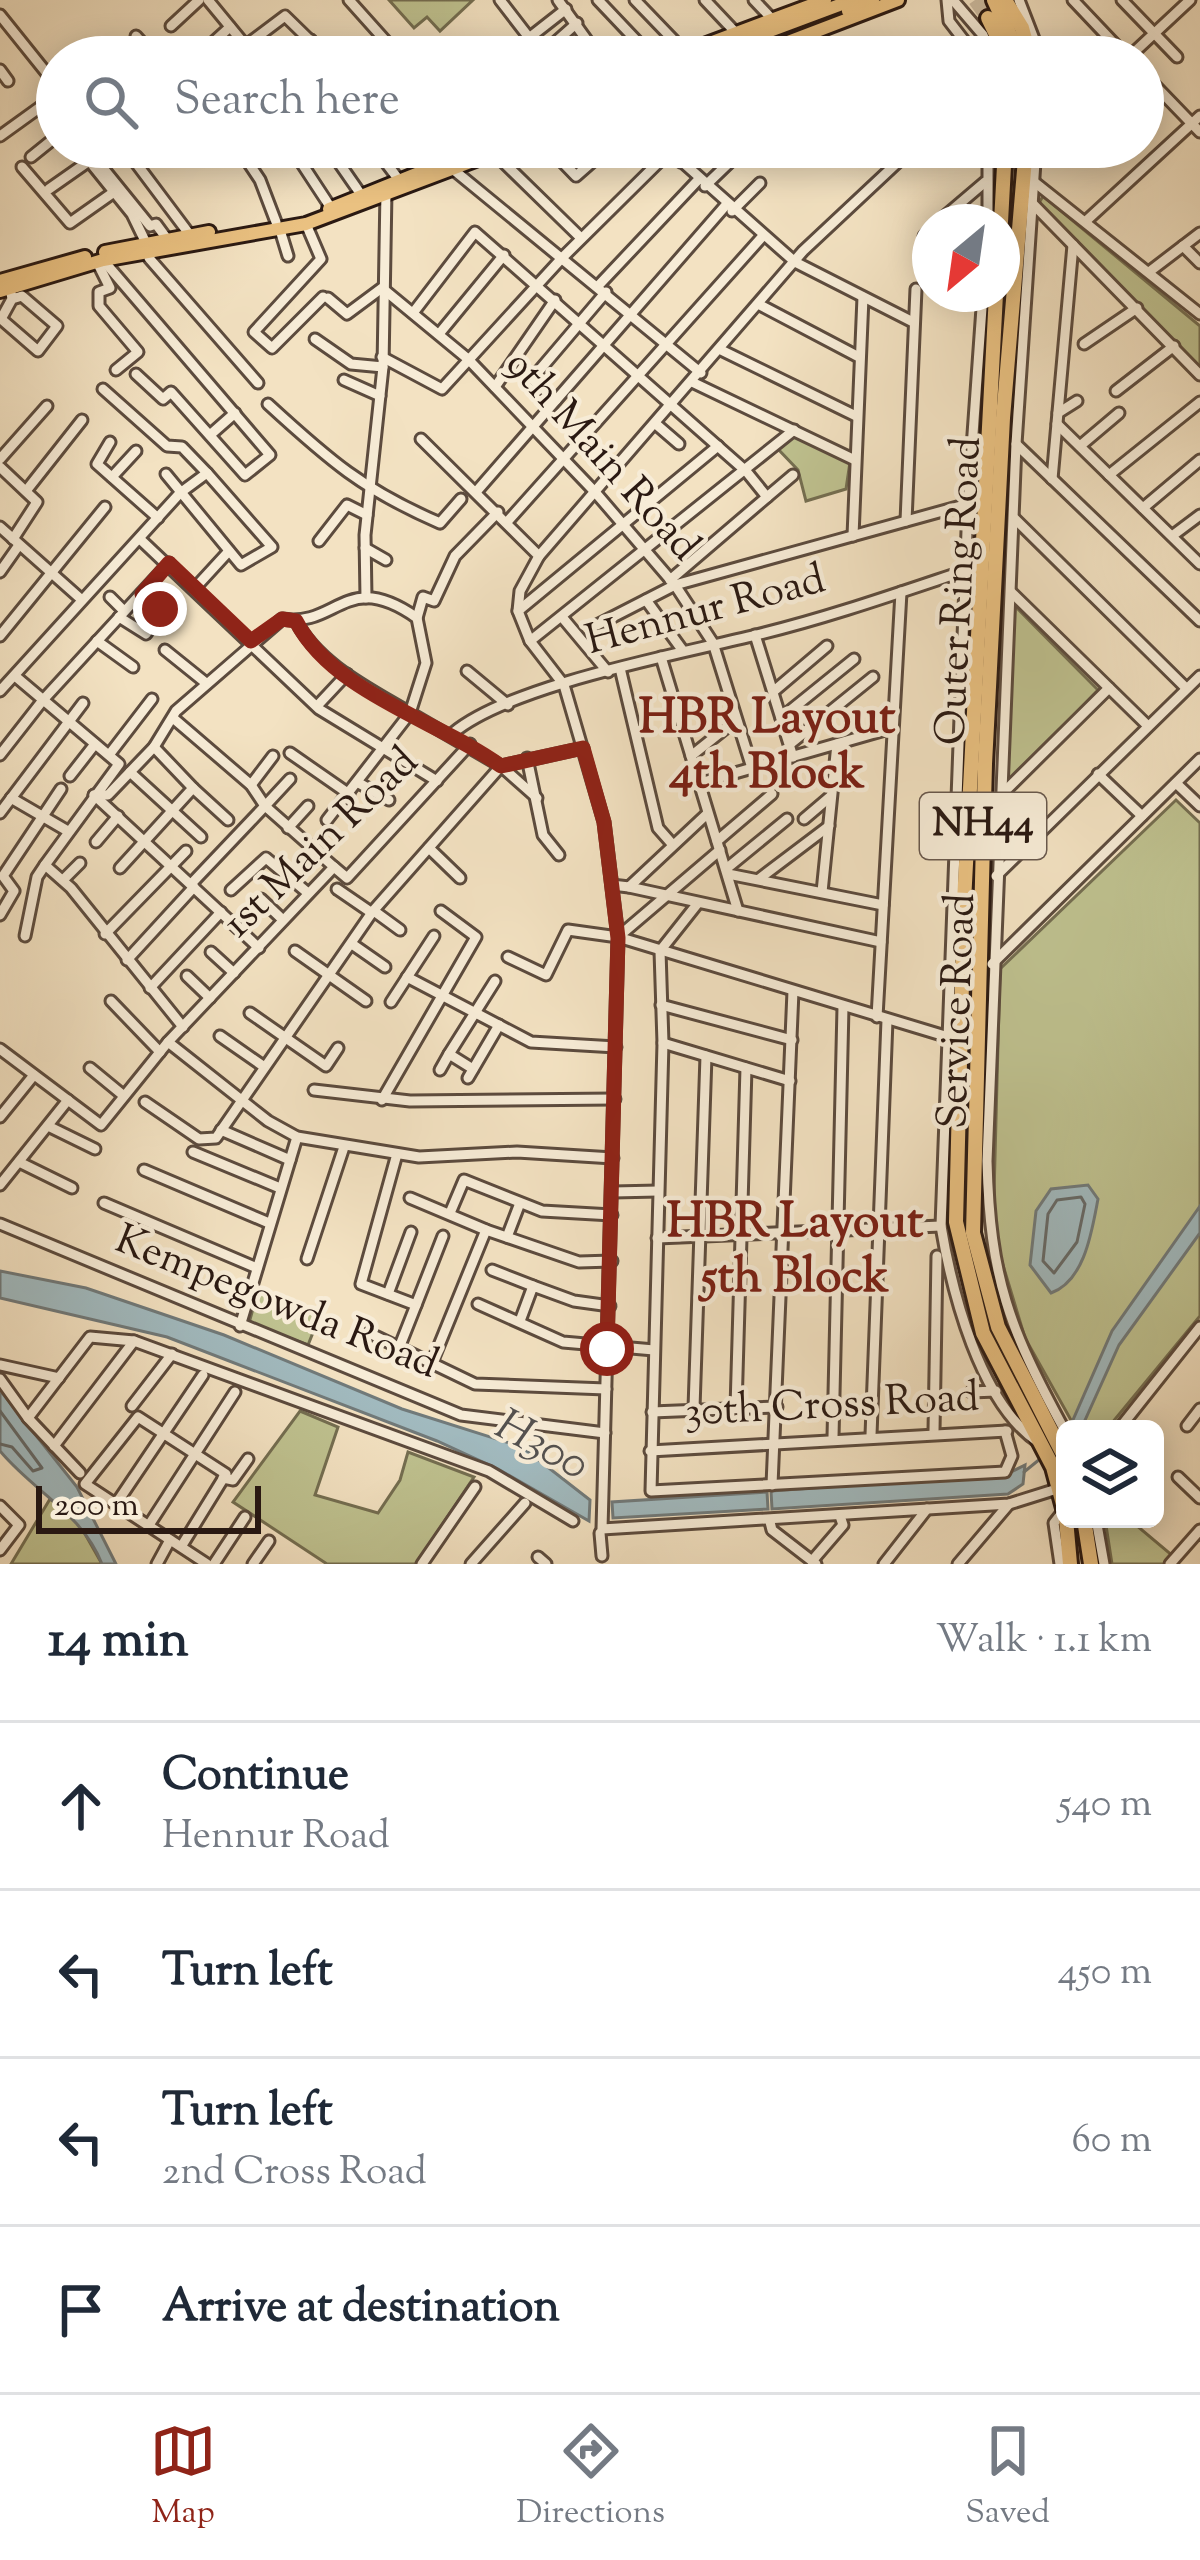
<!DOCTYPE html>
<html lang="en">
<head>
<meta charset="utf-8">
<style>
	:root { --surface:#fff; --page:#f6f6f7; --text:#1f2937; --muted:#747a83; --line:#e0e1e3; --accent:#8f2418 }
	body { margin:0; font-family:"Sorts Mill Goudy",serif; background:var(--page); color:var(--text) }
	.controls { position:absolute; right:36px; bottom:36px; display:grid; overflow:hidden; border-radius:18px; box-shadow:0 6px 30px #0003 }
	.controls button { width:108px; height:108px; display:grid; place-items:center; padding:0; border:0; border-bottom:3px solid var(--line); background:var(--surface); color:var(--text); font:60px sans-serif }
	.compass { position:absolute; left:912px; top:204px; width:108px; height:108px; border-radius:50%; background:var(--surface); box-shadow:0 6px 30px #0003; rotate:209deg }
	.scale { position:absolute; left:36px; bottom:30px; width:225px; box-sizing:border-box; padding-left:12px; border:6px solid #2a1912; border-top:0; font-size:33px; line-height:42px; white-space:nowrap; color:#2a1912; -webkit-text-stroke:9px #f7ecd7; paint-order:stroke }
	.stop { position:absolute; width:36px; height:36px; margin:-27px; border:9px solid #8f2418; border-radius:50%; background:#fff }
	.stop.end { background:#8f2418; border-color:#fff; box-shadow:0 3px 12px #0008 }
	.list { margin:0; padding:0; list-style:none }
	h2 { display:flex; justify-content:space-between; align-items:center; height:156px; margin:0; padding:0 48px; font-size:51px }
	h2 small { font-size:39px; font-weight:400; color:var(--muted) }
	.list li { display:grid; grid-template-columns:78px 1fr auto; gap:36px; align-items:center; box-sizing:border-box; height:168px; padding:0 48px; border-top:3px solid var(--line) }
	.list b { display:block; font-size:45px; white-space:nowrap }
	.list p { margin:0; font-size:39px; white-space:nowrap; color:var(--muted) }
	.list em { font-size:39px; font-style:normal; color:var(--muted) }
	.icon { flex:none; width:66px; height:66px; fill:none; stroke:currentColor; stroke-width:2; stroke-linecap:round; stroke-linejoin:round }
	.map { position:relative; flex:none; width:1200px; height:1564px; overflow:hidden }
	.search { position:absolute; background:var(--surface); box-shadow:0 6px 30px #0003; left:36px; right:36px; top:36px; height:132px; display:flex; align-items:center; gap:30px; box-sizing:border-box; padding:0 42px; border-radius:66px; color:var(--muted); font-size:45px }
	.sheet { height:828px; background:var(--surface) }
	nav { display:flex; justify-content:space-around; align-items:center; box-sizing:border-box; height:168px; border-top:3px solid var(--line); background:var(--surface); font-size:33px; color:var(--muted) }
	nav a { display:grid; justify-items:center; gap:6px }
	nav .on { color:var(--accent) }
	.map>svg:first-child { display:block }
	.green { fill:#bfc290; stroke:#746e51; stroke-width:3 }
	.water { fill:#a1babf; stroke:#717a7a; stroke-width:3 }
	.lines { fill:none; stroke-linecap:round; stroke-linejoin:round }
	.shore { stroke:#666a68; stroke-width:3 }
	.stream { stroke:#717a7a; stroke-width:3 }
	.highway-tunnel { stroke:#cbba9f; stroke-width:14; stroke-dasharray:14 7; stroke-linecap:butt }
	.minor-casing { stroke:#5c4b3e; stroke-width:15 }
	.major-casing { stroke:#2a1912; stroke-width:18 }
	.highway-casing { stroke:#2a1912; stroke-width:20 }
	.minor { stroke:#f7ecd7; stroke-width:9 }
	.major { stroke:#eac181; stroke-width:12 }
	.highway { stroke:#eac181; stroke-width:14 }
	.route { stroke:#8f2418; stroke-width:15 }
	.labels { text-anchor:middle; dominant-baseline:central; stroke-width:9; stroke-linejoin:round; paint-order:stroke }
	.shield { fill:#f7ecd7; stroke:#68584d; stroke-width:3 }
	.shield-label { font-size:39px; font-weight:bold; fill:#2a1912 }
	.street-label { font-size:42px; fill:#2a1912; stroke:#f7ecd7 }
	.water-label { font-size:45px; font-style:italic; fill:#54514f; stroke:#f7ecd7 }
	.quarter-label { font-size:48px; font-weight:bold; fill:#7a1f14; stroke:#f7ecd7 }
</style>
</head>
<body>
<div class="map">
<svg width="1200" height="1564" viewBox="0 0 1200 1564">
	<rect width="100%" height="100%" fill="#f3e2c2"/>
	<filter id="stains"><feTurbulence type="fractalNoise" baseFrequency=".00167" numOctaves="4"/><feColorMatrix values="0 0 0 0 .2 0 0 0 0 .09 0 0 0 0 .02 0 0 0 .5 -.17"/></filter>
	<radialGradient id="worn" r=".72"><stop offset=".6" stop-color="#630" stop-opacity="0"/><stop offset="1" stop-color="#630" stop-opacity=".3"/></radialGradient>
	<g class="green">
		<path d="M389,0h84l-33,31 -13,-14 -13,11z"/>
		<path d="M1043,196l157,130v44l-161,-167z"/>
		<path d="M794,434l56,28 -4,27 -40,12 -8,-31 -20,-21z"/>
		<path d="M1014,605l84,85 -94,98 8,-179z"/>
		<path d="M1176,800l24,23v493l-93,113h-31l-51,-91 -32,-106 7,-263z"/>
		<path d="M259,1287l61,28 -12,30 -59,-22z"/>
		<path d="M300,1411l38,16 -23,68 63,18 22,-33 8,-28 66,25 -58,87h-89l-94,-62z"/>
		<path d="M50,1499l26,19 26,46h-91z"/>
		<path d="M1105,1519h36l-5,6 37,31 -8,8h-53z"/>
	</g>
	<g class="water">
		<path d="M1088,1185l10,14c-6,31 -13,82 -47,94l-21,-28 6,-54 15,-22z"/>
		<path d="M1200,1206v27l-81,112 -38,84h-12l43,-98z"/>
		<path d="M0,1271l86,17 138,47 178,74 120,38 68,53 -1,21 -91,-52 -61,-28 -270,-104 -167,-39z"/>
		<path d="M0,1390l77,97 39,77h-14c-20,-51 -68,-72 -102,-113z"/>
		<path d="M1025,1465l-2,19 -15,10 -236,15 -1,-18 236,-17z"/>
		<path d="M767,1492l1,17 -155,9 -1,-16z"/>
	</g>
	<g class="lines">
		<g class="shore">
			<path d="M1081,1197l4,7 -8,38 -23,31 -11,-12 5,-47 9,-14z"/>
			<path d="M0,1411l42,57 -9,3 -21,-24 -12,-3"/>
		</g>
		<path class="stream" d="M1024,1472l16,-13"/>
		<path class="highway-tunnel" d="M975,0l13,18"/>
		<g class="minor-casing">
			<g id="minor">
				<path d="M208,0l47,57"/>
				<path d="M349,0l51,57"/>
				<path d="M500,0l44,57"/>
				<path d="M558,0l41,57"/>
				<path d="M598,0l54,57"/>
				<path d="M635,0l50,52"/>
				<path d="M705,0l32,34"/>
				<path d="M754,0l19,20"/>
				<path d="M947,0l2,21 20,26 -13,10"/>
				<path d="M953,0l30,35 10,22"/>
				<path d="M1019,0l22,57"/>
				<path d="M1073,0l54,57"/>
				<path d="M1122,0l55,57"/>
				<path d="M0,15l57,71"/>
				<path d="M171,26l28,-26"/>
				<path d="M136,36l19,21"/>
				<path d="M529,38l37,-29"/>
				<path d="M245,46l40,-30 42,41"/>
				<path d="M542,54l35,-31"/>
				<path d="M197,57l33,-30"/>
				<path d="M291,57l20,-17"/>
				<path d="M1129,57l61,-57"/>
				<path d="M0,70l8,11"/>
				<path d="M1143,73l57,59"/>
				<path d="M0,136l43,-31 14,17"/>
				<path d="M78,147l54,67 14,29"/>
				<path d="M86,147l64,79 6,-2 11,15"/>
				<path d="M124,147l66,88"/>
				<path d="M238,147l22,33 16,42"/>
				<path d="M291,147l40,61"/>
				<path d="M328,147l34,49"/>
				<path d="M374,147l25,33"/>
				<path d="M548,147l28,29 33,-29"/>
				<path d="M1036,147l-20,297 -29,717c3,118 22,167 78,270"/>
				<path d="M670,151l125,111 118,60"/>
				<path d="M495,154l86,84"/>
				<path d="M347,155l10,-8"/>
				<path d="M31,157l26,-21"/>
				<path d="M681,162l13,-15"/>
				<path d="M22,167l48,56 44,-31"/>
				<path d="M455,171l246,202"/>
				<path d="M1033,181l167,133"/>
				<path d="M705,186l29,-28"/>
				<path d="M49,189l40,-28"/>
				<path d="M1031,202l169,173"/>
				<path d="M732,211l28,-28"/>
				<path d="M1086,221l114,-105"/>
				<path d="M938,222l47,-40"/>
				<path d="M988,222v-75"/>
				<path d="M306,224l15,35 -67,73 18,16 51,-51"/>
				<path d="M280,230l8,26"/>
				<path d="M924,236l6,-6"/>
				<path d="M1183,246l17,17"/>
				<path d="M151,252l-2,6 109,125"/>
				<path d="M103,260l167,195 -25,20 -74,-83 -8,7 -27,-25"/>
				<path d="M97,262l13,26 -11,4v14l39,46 -22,18"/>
				<path d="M1149,272l51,-39"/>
				<path d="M598,286l101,-107"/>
				<path d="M10,288l2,11 -11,20 37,32 19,-25 -35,-30 -10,3"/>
				<path d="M983,294l-15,210 -27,722c11,66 39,177 97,216"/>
				<path d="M328,298l19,16 35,-26 86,71 127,133 80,93 38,58 39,125"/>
				<path d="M760,305l97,51"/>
				<path d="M413,313l62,-81 271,239 21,26 -97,83"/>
				<path d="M439,334l65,-79"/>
				<path d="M315,339l36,25 32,3"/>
				<path d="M1084,344l53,-36"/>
				<path d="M721,350l135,66"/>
				<path d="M382,357l60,32 120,-131 108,-107"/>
				<path d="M344,380l36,16"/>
				<path d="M692,382l163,78"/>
				<path d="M495,387l60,-87"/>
				<path d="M1116,391l58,-45"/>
				<path d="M556,400l-24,-21 74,-87"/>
				<path d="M268,404c61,56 95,86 172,119l21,-24"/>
				<path d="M1058,413l19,-12"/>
				<path d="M1057,424l143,140"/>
				<path d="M657,425l22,19"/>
				<path d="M210,435l25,-22"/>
				<path d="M421,439l118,117 -19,35 -2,20 12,30 34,44 40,137 14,115 -16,592 407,-25 51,-16"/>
				<path d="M110,442l-13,22 61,54"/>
				<path d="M1016,444l184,177"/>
				<path d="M1080,446l39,-33"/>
				<path d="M0,459l47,-53"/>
				<path d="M0,467l37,35 -24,37"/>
				<path d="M166,474l75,91 31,-18 -65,-74"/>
				<path d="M1109,475l91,-73"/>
				<path d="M112,477l24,-26"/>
				<path d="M1052,479l21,-234"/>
				<path d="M26,491l56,-71"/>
				<path d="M476,492l250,-287"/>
				<path d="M767,497l26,-22"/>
				<path d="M1143,508l57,-48"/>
				<path d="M1015,519l171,169"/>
				<path d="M906,521l10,-232"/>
				<path d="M507,522l255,-285"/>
				<path d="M0,527l82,73"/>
				<path d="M853,536l10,-239"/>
				<path d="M1172,536l28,-21"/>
				<path d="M141,540l178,169 118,72"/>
				<path d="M319,541l28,-36 20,10"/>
				<path d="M365,548l21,12"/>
				<path d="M539,556l264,-305 111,-104"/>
				<path d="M0,572l19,-27"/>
				<path d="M195,588l34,-37"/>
				<path d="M1011,592l136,133"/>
				<path d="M110,597l14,14"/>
				<path d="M366,598l-1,-63 18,-168 3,-176"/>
				<path d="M646,600l37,51"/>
				<path d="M518,611l200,-165"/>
				<path d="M119,617l27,17 16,-23 -21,-17"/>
				<path d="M562,617l46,55"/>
				<path d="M417,618l6,-21 11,4 21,-45 43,-44"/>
				<path d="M296,621c22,43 74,68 114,92l-83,107"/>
				<path d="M597,625l78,-40 293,-81"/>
				<path d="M755,635l38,122"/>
				<path d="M0,636l105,-129"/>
				<path d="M97,641l36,26"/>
				<path d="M530,641l264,-211"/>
				<path d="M165,650l41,33"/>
				<path d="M661,657l77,254"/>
				<path d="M620,668l38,160 15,17"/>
				<path d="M467,671l41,34"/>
				<path d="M15,676l104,88 -74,101 26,23 112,139"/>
				<path d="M0,691l180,-198 27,-20 -25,-26 -15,-1 -64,-57"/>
				<path d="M774,691l53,-45"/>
				<path d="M318,705l29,-31"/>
				<path d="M173,718l78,67 14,21 25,-27"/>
				<path d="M781,718l73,-59"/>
				<path d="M453,733c57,-48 227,-79 303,-98 71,-17 142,-42 211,-65"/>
				<path d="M790,744l83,-67"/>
				<path d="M290,753l59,41"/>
				<path d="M0,755l43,-55 126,-137"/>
				<path d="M109,755l43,-56"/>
				<path d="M691,756l45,-36"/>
				<path d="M527,758l16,77 16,20"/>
				<path d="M130,772l71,65"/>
				<path d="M1098,774l44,42"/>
				<path d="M70,776l25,-32"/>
				<path d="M357,782l32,18"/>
				<path d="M700,783l192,-55"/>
				<path d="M1176,783l24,23"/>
				<path d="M251,785l22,-29"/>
				<path d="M193,788l35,32"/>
				<path d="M1002,794l107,-106"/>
				<path d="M94,795h14l46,-48 22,-36 106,-92c55,9 64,-51 135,-1l9,45 -16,50 91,53 82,-18"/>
				<path d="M94,795l165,153"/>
				<path d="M11,798l55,32"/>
				<path d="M0,813l83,-110"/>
				<path d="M804,819l27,-23"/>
				<path d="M288,828l20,-22"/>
				<path d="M717,841l55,-47"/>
				<path d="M96,842l22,-26"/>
				<path d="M429,848l31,30"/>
				<path d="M120,868l73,-80 -39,-41"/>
				<path d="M726,869l61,-50"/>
				<path d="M728,874l155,31"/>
				<path d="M996,876l204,-200"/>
				<path d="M759,879l70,-53"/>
				<path d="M63,880l17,-17"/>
				<path d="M191,884l74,-78 69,61"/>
				<path d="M612,885l17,2 78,-73"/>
				<path d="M629,887l252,55"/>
				<path d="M337,889l35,24"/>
				<path d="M231,890l35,-32 42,35"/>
				<path d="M822,892l15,-148"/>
				<path d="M261,899l22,21"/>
				<path d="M698,903l-38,48 3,92 -12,448 354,-19 7,-16 -7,-25"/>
				<path d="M374,911l26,19"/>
				<path d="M0,915l14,-24 -11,-15 58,-87"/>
				<path d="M105,934l81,-83"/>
				<path d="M25,936l12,-59 8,-12"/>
				<path d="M618,937l102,-87"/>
				<path d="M352,944l33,23"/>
				<path d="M295,951l71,50"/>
				<path d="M211,952l23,21"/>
				<path d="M508,957l38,18 22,-45 50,7 327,99"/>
				<path d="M127,960l67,-73"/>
				<path d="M992,964l208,-205"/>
				<path d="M187,976l23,22"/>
				<path d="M407,977l124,65 85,5"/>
				<path d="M150,988l71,-76"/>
				<path d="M111,1001l49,51"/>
				<path d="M391,1002l43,-66"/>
				<path d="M661,1005l131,35"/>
				<path d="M250,1013l76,53 12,-18"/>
				<path d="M877,1017l24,-425"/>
				<path d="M220,1036l43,30"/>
				<path d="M168,1042l100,79 29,16 122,20 98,-5 96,6"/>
				<path d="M663,1043l127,38"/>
				<path d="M0,1049l101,76 67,-83 166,-175 13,11 123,-134"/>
				<path d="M449,1054l46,-73"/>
				<path d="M90,1068l34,28"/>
				<path d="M440,1070l9,-16 24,15"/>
				<path d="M468,1078l31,-53"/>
				<path d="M314,1090l96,11 205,-2"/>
				<path d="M382,1100l94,-163 -35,-26"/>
				<path d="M145,1102l54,37 17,-1 157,-227 128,-145 36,32"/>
				<path d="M0,1117l34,-42"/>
				<path d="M48,1126l47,23"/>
				<path d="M221,1130l69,30"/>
				<path d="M193,1152l87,36"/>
				<path d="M397,1154l-36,130 55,21 -17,43"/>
				<path d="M19,1162l53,26"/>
				<path d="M144,1170l125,53"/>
				<path d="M0,1185l68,-85"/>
				<path d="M613,1192l45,-1"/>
				<path d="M410,1198l76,32"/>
				<path d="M104,1203l153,65"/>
				<path d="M450,1213l14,-33 78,31 70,4"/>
				<path d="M0,1224l461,191 144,18"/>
				<path d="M507,1237l13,-34"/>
				<path d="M657,1238l284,-12"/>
				<path d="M307,1259l37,-112"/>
				<path d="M492,1270l41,16"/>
				<path d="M388,1294l23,-62"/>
				<path d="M478,1304l85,38 91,8"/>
				<path d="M416,1305l27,-69"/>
				<path d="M520,1321l13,-35 41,15 36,5"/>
				<path d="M240,1326l57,-189"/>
				<path d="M369,1333l106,51 131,5"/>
				<path d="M0,1365l59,13"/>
				<path d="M431,1365l55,-135 93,32 33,-1"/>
				<path d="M0,1379l28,39 62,-81 44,4 355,130 84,50"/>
				<path d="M971,1392l25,-1"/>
				<path d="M132,1406l40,-52"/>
				<path d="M694,1408l12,-352"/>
				<path d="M736,1408l10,-340"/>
				<path d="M652,1412l125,-5"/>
				<path d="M28,1418l52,55"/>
				<path d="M1187,1426l13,-17"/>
				<path d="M1119,1429l81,-102"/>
				<path d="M934,1431l3,-175"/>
				<path d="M871,1435l16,-415"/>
				<path d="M833,1437l10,-430"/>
				<path d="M54,1446l80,-105"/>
				<path d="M650,1451l357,-20"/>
				<path d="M1178,1477l22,21"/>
				<path d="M223,1478l10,2 15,-21"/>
				<path d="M772,1485l21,-494"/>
				<path d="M116,1504l87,-129"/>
				<path d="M0,1506l19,19 -19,25"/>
				<path d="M1096,1519l8,45"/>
				<path d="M770,1522l2,8 44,34"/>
				<path d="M149,1525l86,-133"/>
				<path d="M600,1533l2,23"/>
				<path d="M181,1547l45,-73 -88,-57 -53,67 122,80"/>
				<path d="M538,1557l8,7"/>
				<path d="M812,1561l31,-36 -3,-9"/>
				<path d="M157,1564l13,-24"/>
				<path d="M214,1564l31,-47"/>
				<path d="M253,1564l16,-23"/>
				<path d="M422,1564l53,-77"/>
				<path d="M471,1564l54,-61"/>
				<path d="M884,1564l43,-55"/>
				<path d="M958,1564l51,-60"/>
				<path d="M1060,1564l-6,-41 11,-14"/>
				<path d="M1170,1564l30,-34"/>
			</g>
		</g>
		<g class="major-casing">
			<g id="major">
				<path d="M848,11l25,-11"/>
				<path d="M672,57l153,-57"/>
				<path d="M700,57l153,-57"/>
				<path d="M730,57l27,-10"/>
				<path d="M749,57l149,-57"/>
				<path d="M329,209l154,-62"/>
				<path d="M105,252l104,-20"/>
				<path d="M0,281l85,-24"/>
				<path d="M0,291l103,-31 203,-36 204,-77"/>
			</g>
		</g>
		<g class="highway-casing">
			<g id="highway">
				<path d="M994,0l26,57"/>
				<path d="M1005,0l17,28 8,29"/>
				<path d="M988,18l19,39"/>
				<path d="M1026,147l-23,271 -18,346 -12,469 25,94 67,131"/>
				<path d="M1001,222l4,-75"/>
				<path d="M996,294l-32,608 -8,320 27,111 70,134 12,45"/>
				<path d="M1066,1519l4,45"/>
				<path d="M1084,1519l7,45"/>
			</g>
		</g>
		<use href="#minor" class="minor"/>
		<use href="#major" class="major"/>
		<use href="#highway" class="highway"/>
	</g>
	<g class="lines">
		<path class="route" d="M160,609l-18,-15 27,-31 82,78 31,-22 14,2c37,72 143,100 205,145l82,-18 21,74 14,116 -11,411"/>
	</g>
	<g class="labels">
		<rect class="shield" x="920" y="793" width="126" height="66" rx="9"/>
		<g class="shield-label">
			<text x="983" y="826">NH44</text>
		</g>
		<g class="street-label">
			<text transform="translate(601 457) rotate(48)">9th Main Road</text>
			<text transform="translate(961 591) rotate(-87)">Outer Ring Road</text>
			<text transform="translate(706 612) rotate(-15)">Hennur Road</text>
			<text transform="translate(322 844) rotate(-44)">1st Main Road</text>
			<text transform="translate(959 1011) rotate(-88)">Service Road</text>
			<text transform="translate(276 1304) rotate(22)">Kempegowda Road</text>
			<text transform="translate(832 1407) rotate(-3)">30th Cross Road</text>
		</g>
		<g class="water-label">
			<text transform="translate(541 1447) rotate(28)">H300</text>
		</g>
		<g class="quarter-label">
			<text x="767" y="720">HBR Layout<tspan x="767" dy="55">4th Block</tspan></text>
			<text x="795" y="1224">HBR Layout<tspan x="795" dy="55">5th Block</tspan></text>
		</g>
	</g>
	<rect width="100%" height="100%" filter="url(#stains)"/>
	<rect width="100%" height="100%" fill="url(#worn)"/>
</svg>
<div class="controls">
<button><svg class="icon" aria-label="layers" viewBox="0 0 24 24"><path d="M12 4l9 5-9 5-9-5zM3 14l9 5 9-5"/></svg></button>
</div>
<svg class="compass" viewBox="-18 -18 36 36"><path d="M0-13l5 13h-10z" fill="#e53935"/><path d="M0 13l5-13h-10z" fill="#747a83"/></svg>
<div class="scale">200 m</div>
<div class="stop" style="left:607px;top:1349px"></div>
<div class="stop end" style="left:160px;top:609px"></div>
<div class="search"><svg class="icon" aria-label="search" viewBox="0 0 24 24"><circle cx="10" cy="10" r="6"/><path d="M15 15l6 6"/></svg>Search here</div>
</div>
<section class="sheet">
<h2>14 min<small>Walk · 1.1 km</small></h2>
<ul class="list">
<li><svg class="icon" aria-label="ahead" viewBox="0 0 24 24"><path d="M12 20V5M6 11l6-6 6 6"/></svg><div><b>Continue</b><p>Hennur Road</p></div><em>540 m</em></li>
<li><svg class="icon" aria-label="left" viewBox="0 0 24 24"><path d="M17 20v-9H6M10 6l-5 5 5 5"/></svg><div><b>Turn left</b></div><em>450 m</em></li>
<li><svg class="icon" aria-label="left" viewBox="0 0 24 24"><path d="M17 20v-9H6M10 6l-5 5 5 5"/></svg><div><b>Turn left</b><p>2nd Cross Road</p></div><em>60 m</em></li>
<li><svg class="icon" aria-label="arrive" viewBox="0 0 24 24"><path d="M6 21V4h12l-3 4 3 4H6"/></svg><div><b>Arrive at destination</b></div></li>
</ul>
</section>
<nav>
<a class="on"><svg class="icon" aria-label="map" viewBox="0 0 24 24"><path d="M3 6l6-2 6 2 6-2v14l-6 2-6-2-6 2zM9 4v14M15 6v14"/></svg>Map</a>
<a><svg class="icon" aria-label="directions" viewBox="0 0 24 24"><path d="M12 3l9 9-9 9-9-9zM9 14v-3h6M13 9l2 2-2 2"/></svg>Directions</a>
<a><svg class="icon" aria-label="saved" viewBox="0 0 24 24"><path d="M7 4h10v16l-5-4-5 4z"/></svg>Saved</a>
</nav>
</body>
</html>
